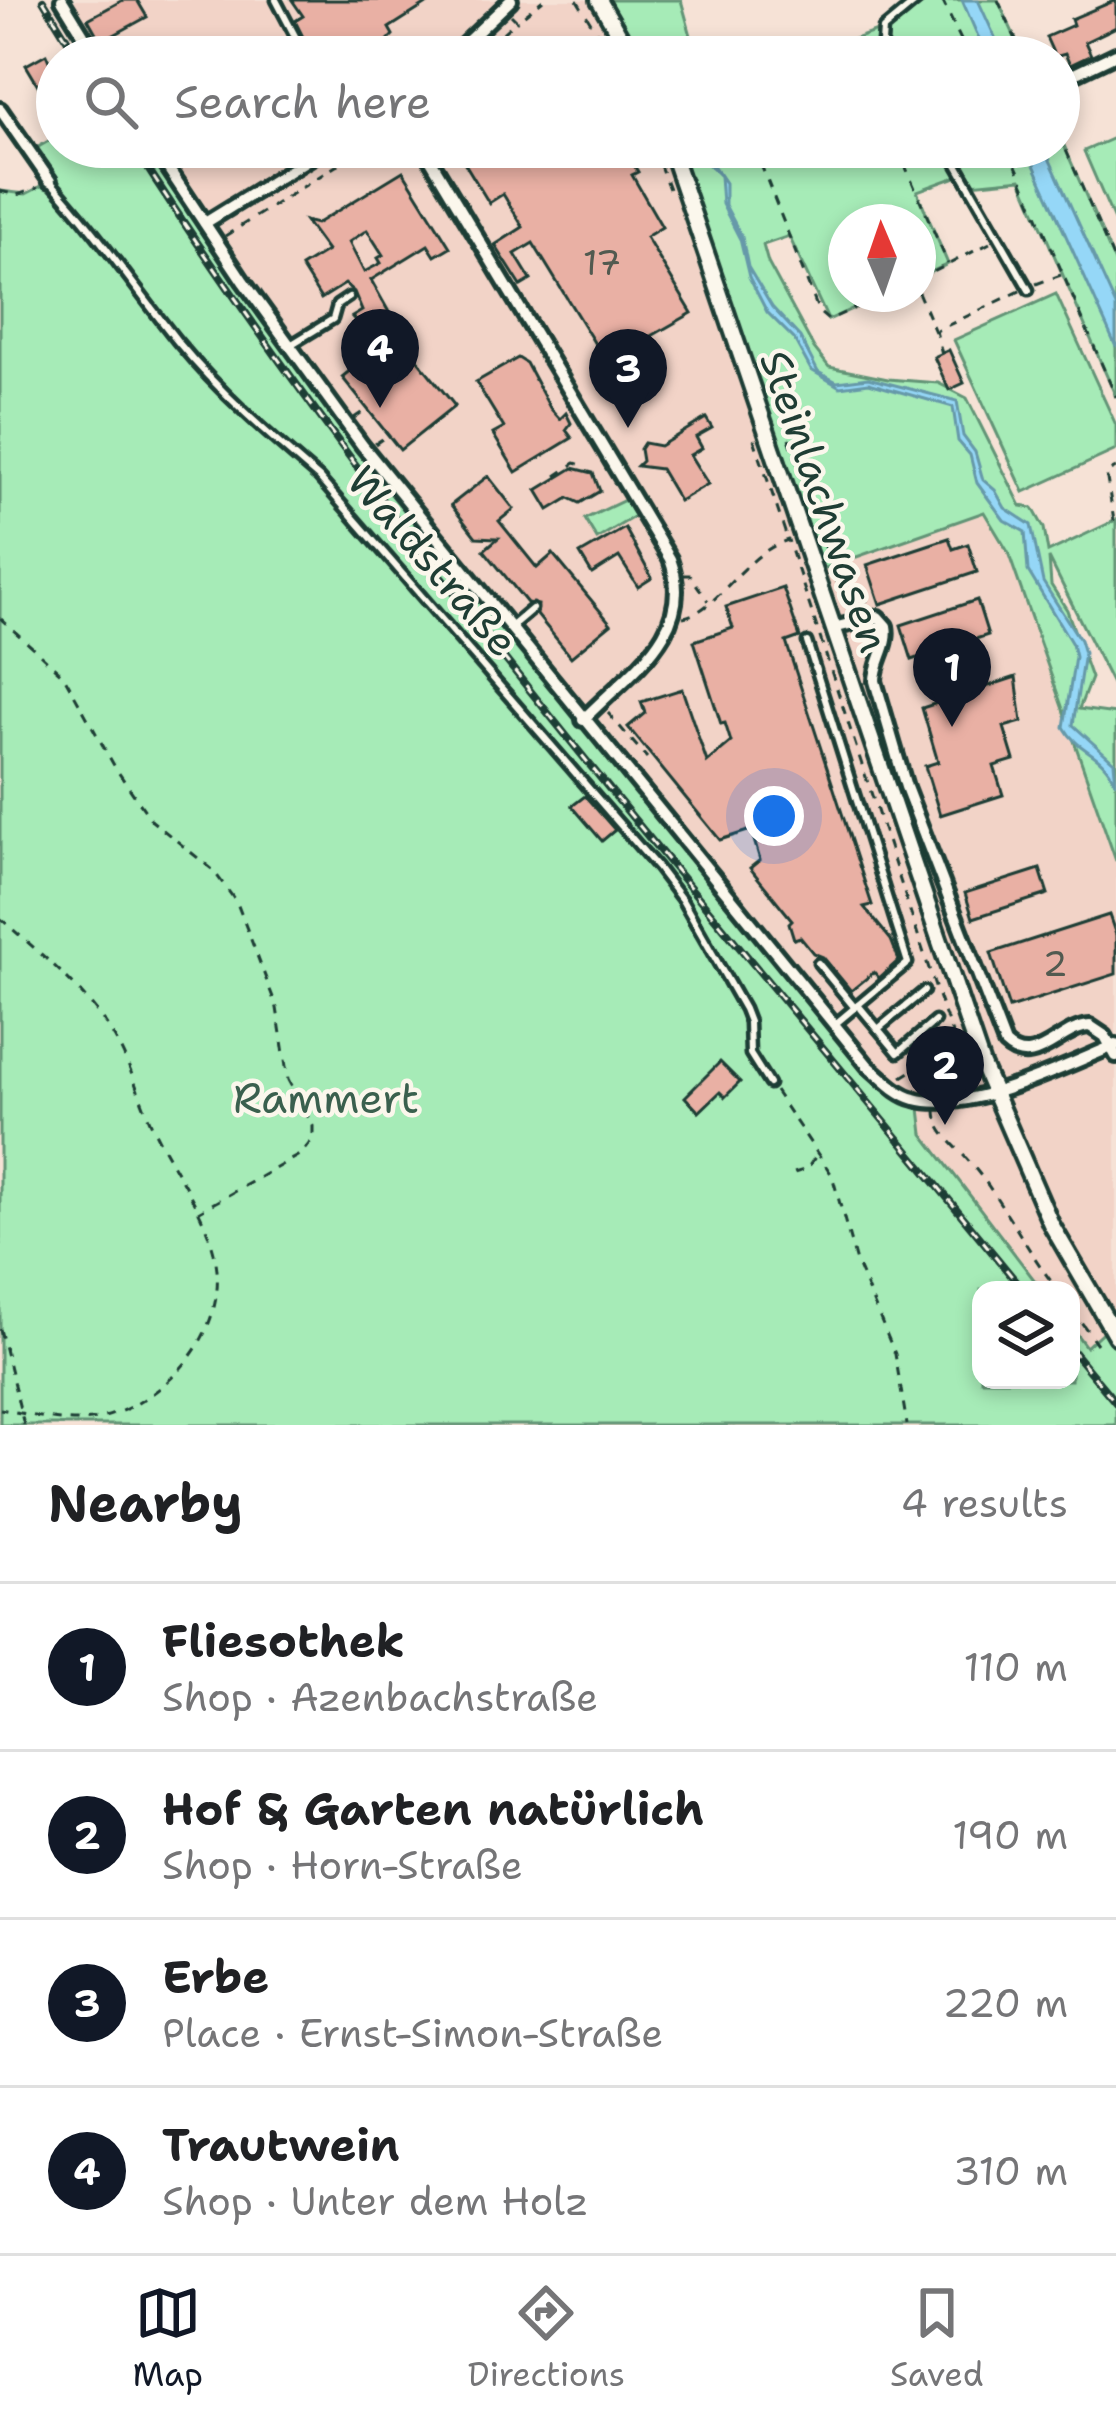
<!DOCTYPE html>
<html lang="en">
<head>
<meta charset="utf-8">
<style>
	:root { --surface:#fff; --page:#f2f2f2; --text:#202124; --muted:#757577; --line:#e0e0e0; --accent:#111827 }
	body { margin:0; font-family:"Shantell Sans",sans-serif; background:var(--page); color:var(--text) }
	.controls { position:absolute; right:36px; bottom:36px; display:grid; overflow:hidden; border-radius:24px; box-shadow:0 6px 18px #0003 }
	.controls button { width:108px; height:108px; display:grid; place-items:center; padding:0; border:0; border-bottom:3px solid var(--line); background:var(--surface); color:var(--text); font:60px sans-serif }
	.compass { position:absolute; left:828px; top:204px; width:108px; height:108px; border-radius:50%; background:var(--surface); box-shadow:0 6px 18px #0003; rotate:358deg }
	.you { position:absolute; left:774px; top:816px; width:42px; height:42px; margin:-30px; border:9px solid #fff; border-radius:50%; background:#1a73e8; box-shadow:0 0 0 18px #1a73e833 }
	.badge { display:grid; place-items:center; width:78px; height:78px; border-radius:50%; background:var(--accent); color:#fff; font-size:39px; font-weight:700 }
	.pin { position:absolute; translate:-50% -99px; filter:drop-shadow(0 3px 6px #0008) }
	.pin::after { content:''; position:absolute; top:63px; width:42px; height:36px; background:inherit; clip-path:polygon(0 0,100% 0,50% 100%) }
	.list { margin:0; padding:0; list-style:none }
	h2 { display:flex; justify-content:space-between; align-items:center; height:156px; margin:0; padding:0 48px; font-size:51px }
	h2 small { font-size:39px; font-weight:400; color:var(--muted) }
	.list li { display:grid; grid-template-columns:78px 1fr auto; gap:36px; align-items:center; box-sizing:border-box; height:168px; padding:0 48px; border-top:3px solid var(--line) }
	.list b { display:block; font-size:45px; white-space:nowrap }
	.list p { margin:0; font-size:39px; white-space:nowrap; color:var(--muted) }
	.list em { font-size:39px; font-style:normal; color:var(--muted) }
	.icon { flex:none; width:66px; height:66px; fill:none; stroke:currentColor; stroke-width:2; stroke-linecap:round; stroke-linejoin:round }
	.map { position:relative; flex:none; width:1116px; height:1425px; overflow:hidden }
	.search { position:absolute; background:var(--surface); box-shadow:0 6px 18px #0003; left:36px; right:36px; top:36px; height:132px; display:flex; align-items:center; gap:30px; box-sizing:border-box; padding:0 42px; border-radius:66px; color:var(--muted); font-size:45px }
	.sheet { height:828px; background:var(--surface) }
	nav { display:flex; justify-content:space-around; align-items:center; box-sizing:border-box; height:168px; border-top:3px solid var(--line); background:var(--surface); font-size:33px; color:var(--muted) }
	nav a { display:grid; justify-items:center; gap:6px }
	nav .on { color:var(--accent) }
	.map>svg:first-child { display:block }
	.built { fill:#f2d3c7 }
	.green { fill:#a6ebb7; stroke:#629476; stroke-width:3 }
	.water { fill:#95d7f7; stroke:#6699a9; stroke-width:3 }
	.building { fill:#e9b0a4; stroke:#1f3d34; stroke-width:3; fill-rule:evenodd }
	.lines { fill:none; stroke-linecap:round; stroke-linejoin:round }
	.service-casing { stroke:#1f3d34; stroke-width:15 }
	.minor-casing { stroke:#1f3d34; stroke-width:20 }
	.tertiary-casing { stroke:#1f3d34; stroke-width:22 }
	.path { stroke:#1f3d34; stroke-width:3; stroke-dasharray:9 9; stroke-linecap:butt }
	.service { stroke:#fbf7ec; stroke-width:6 }
	.minor { stroke:#fbf7ec; stroke-width:10 }
	.tertiary { stroke:#fbf7ec; stroke-width:14 }
	.rail-casing { stroke:#1f3d34; stroke-width:8 }
	.rail { stroke:#fbf7ec; stroke-width:3; stroke-dasharray:9; stroke-linecap:butt }
	.labels { text-anchor:middle; dominant-baseline:central; stroke-width:9; stroke-linejoin:round; paint-order:stroke }
	.number-label { font-size:36px; fill:#525a50 }
	.street-label { font-size:42px; fill:#1f3d34; stroke:#fbf7ec }
	.park-label { font-size:42px; fill:#3a604e; stroke:#fbf7ec }
</style>
</head>
<body>
<div class="map">
<svg width="1116" height="1425" viewBox="0 0 1116 1425">
	<rect width="100%" height="100%" fill="#f6e2d6"/>
	<filter id="ink" filterUnits="userSpaceOnUse"><feTurbulence type="fractalNoise" baseFrequency=".00833" numOctaves="2"/><feDisplacementMap in="SourceGraphic" scale="24" xChannelSelector="R" yChannelSelector="G"/><feConvolveMatrix kernelMatrix="1 2 1 2 8 2 1 2 1" color-interpolation-filters="sRGB"/></filter>
	<g filter="url(#ink)">
		<g class="built">
			<path d="M62,0h537l33,57h-535z"/>
			<path d="M154,147h516l144,424 169,-60 25,41 108,309v475l-7,-9 -23,20 -15,-20v-37h-29l-119,-156 -4,-33 -51,-35 -506,-621z"/>
		</g>
		<g class="green">
			<path d="M599,0h82l16,57h-65z"/>
			<path d="M924,0h74l26,57h-220l79,-28z"/>
			<path d="M1059,134l57,131v132l-95,-218 -50,5 -7,-10 -47,17 31,73 -30,14v-56h-72v72h38l-56,26 -39,-84 -26,9 5,18 46,85 15,19 59,12 50,4 29,15 54,108 12,2 11,20 4,24 68,-32v172l-67,-134 2,27 16,25 24,68 -12,31 37,5v147l-108,-309 -24,-40 -170,60 -144,-425h389z"/>
			<path d="M57,136v11h97l208,298 506,621 51,34 4,34 119,156h-61v90h90v-53l15,20 23,-21 7,10v89h-1116v-1234l26,3 23,-12 -19,-30z"/>
			<path d="M1116,137v88l-32,-74z"/>
			<path d="M1056,294l60,131v25l-92,42 -70,-152z"/>
			<path d="M625,500l10,16 -38,23 -12,-20z"/>
		</g>
		<g class="water">
			<path d="M962,0h16l26,57h-17z"/>
			<path d="M701,147l24,36v22l17,32 6,30 24,40 28,30 18,35 19,10 31,-4 89,23 6,35 12,16 8,28 12,10 10,18 26,17 12,57 37,58 4,13 -11,72 41,37 2,21c-17,-35 -36,-28 -52,-56l11,-70 -3,-13 -44,-73 -3,-39 -21,-12 -27,-37 -7,-28 -12,-14 -5,-34 -84,-24 -29,4 -29,-17 -17,-31 -27,-27 -18,-35 -9,-38 -18,-35 -2,-28 -16,-16z"/>
			<path d="M1026,147h18l72,159v41z"/>
		</g>
		<g class="building">
			<path d="M123,0h14l10,17 -46,25 -13,-23z"/>
			<path d="M292,0h141l-44,28 4,7 -21,22h-59l-18,-36 8,-5z"/>
			<path d="M1116,0v27l-31,15 6,13 -21,10 -5,-11 -10,3 -9,-20 27,-12 -2,-6z"/>
			<path d="M46,54l11,26v37l-31,-52z"/>
			<path d="M455,147h168l15,25 -6,3 30,52 -16,10 46,76 -86,49 -73,-119 -18,11 16,26 -10,6 -26,-41 28,-18 -20,-33 -14,9z"/>
			<path d="M403,171l47,76 -15,9 -7,-11 -57,35 19,34 -27,15 -11,-12 10,-6 -8,-19 -9,-8 -24,15 -20,-32 26,-16 -22,-30 11,3zM367,230l16,25 -5,3 3,5 -17,9 -15,-30z"/>
			<path d="M386,334l4,5 7,-5 58,72 -55,44 -58,-73 25,-20 -4,-5z"/>
			<path d="M949,350l15,33 -15,7 -15,-33z"/>
			<path d="M518,358l8,5 24,45 10,11 6,-6 5,10 -5,7 6,8 -56,34 -23,-38 11,-6 -28,-46z"/>
			<path d="M706,418l6,10 -16,9 6,11 -12,7 18,29 -29,17 -19,-32 -23,-3 5,-5 -2,-12 4,-6 16,3z"/>
			<path d="M573,468l20,5 7,18 -20,12 -11,-5 -20,12 -12,-20z"/>
			<path d="M488,476l26,33 -15,12 38,47 16,-14 58,70 -40,33 -34,-42 1,-10 -11,-2 -43,-53 14,-12 -22,-1 -25,-32z"/>
			<path d="M625,528l27,50 -14,9 -19,-30 -27,17 -12,-20z"/>
			<path d="M949,538l4,11 15,-5 9,28 -97,32 -13,-39z"/>
			<path d="M783,588l17,49 -14,5 86,263 -8,2 27,33 8,20 -20,18 -5,-6 -23,19 -28,-34 -10,-4 -13,-16 -6,2 -5,-16 3,-3 -42,-52 10,-8 -9,-30 -31,10 -92,-113 17,-14 -4,-11 41,-13 25,73 24,-20 -6,-19 -4,1 -27,-83 39,-13 -7,-21z"/>
			<path d="M977,600l11,35 -76,25 -11,-35z"/>
			<path d="M1016,677l6,45 -18,5 10,33 -20,6 9,29 -63,20 -15,-49 13,-4 -16,-54z"/>
			<path d="M585,796l30,34 -13,11 -30,-35z"/>
			<path d="M1040,869l8,25 -75,24 -8,-25z"/>
			<path d="M1109,915l7,20v39l-107,34 -18,-55z"/>
			<path d="M720,1062l20,20 -15,15 -5,-5 -21,20 -14,-15z"/>
		</g>
		<g class="lines">
			<g class="service-casing">
				<g id="service">
					<path d="M276,0l30,57"/>
					<path d="M889,57l-7,-14 1,-14 35,-29"/>
					<path d="M947,147l82,143"/>
					<path d="M50,181c47,51 85,107 128,161 42,51 91,93 141,136l338,389 25,33 62,109 5,13 1,32 19,30"/>
					<path d="M292,344l41,-25 4,-14 12,-8"/>
					<path d="M512,626l20,-17"/>
					<path d="M807,642l101,321 -74,62"/>
					<path d="M818,963l37,45"/>
					<path d="M858,1005l40,48 37,-32"/>
					<path d="M878,1029l46,-38"/>
				</g>
			</g>
			<g class="minor-casing">
				<g id="minor">
					<path d="M62,0l35,57"/>
					<path d="M451,57l60,-57"/>
					<path d="M1068,77l48,-23"/>
					<path d="M0,109l50,72"/>
					<path d="M154,147l89,134 119,164 506,621c14,11 29,29 47,33 54,15 149,-33 201,-54"/>
					<path d="M423,147l247,412c27,73 -42,114 -87,161"/>
					<path d="M205,223l123,-76"/>
					<path d="M833,628l45,-11 8,9c4,20 -11,35 -11,55l31,106 99,257c29,28 55,-17 85,-18l15,10 11,20"/>
				</g>
			</g>
			<g class="tertiary-casing">
				<g id="tertiary">
					<path d="M599,0l33,57"/>
					<path d="M670,147l312,918 69,159 65,112"/>
				</g>
			</g>
			<g class="path">
				<path d="M577,0l35,57"/>
				<path d="M942,0l27,57"/>
				<path d="M998,0l26,57"/>
				<path d="M511,15l6,6 26,-21"/>
				<path d="M476,57l39,-35"/>
				<path d="M1059,134l57,131"/>
				<path d="M653,147l19,50"/>
				<path d="M754,147l65,165 9,8 59,-26"/>
				<path d="M897,147l51,117"/>
				<path d="M1008,147l108,250"/>
				<path d="M0,191l17,4 21,-7"/>
				<path d="M225,236l141,-89"/>
				<path d="M918,280l72,-37"/>
				<path d="M1036,284l25,-9"/>
				<path d="M918,292l17,40"/>
				<path d="M942,354l-6,-23 86,-41"/>
				<path d="M354,418l13,-9"/>
				<path d="M789,438l48,144 13,13 17,6 4,6"/>
				<path d="M754,439l33,99"/>
				<path d="M375,444l13,-9"/>
				<path d="M556,476l19,-13 10,3"/>
				<path d="M1114,521l-8,-48 10,-5"/>
				<path d="M683,575h7l18,26"/>
				<path d="M683,617c33,-4 60,-63 105,-77l149,453 18,49 4,-1"/>
				<path d="M0,618l64,58 52,93 36,52 61,49 24,33 40,105 11,72 25,46v13l-12,15 -103,58"/>
				<path d="M608,713l39,45"/>
				<path d="M0,918c38,34 81,67 109,111 21,31 29,67 45,101 20,42 54,85 62,132 12,74 -55,146 -125,158 -30,4 -62,-6 -91,-11"/>
				<path d="M902,1077l53,-34"/>
				<path d="M775,1091l57,84 24,87 39,92 12,71"/>
				<path d="M936,1110c0,21 16,32 29,47 37,40 59,91 93,133"/>
				<path d="M794,1173l13,-4 10,-15"/>
				<path d="M1071,1308l26,36"/>
				<path d="M0,1329l24,96"/>
			</g>
			<use href="#service" class="service"/>
			<use href="#minor" class="minor"/>
			<use href="#tertiary" class="tertiary"/>
			<g class="rail-casing">
				<g id="rail">
					<path d="M43,0l35,57"/>
					<path d="M134,147c262,407 584,769 889,1143"/>
					<path d="M1071,1349l45,54"/>
				</g>
			</g>
			<use href="#rail" class="rail"/>
		</g>
	</g>
	<g class="labels">
		<g class="number-label">
			<text x="602" y="262">17</text>
			<text x="1055" y="963">2</text>
		</g>
		<g class="street-label">
			<text transform="translate(825 501) rotate(71)">Steinlachwasen</text>
			<text transform="translate(433 561) rotate(49)">Waldstraße</text>
		</g>
		<g class="park-label">
			<text x="326" y="1098">Rammert</text>
		</g>
	</g>
</svg>
<div class="controls">
<button><svg class="icon" aria-label="layers" viewBox="0 0 24 24"><path d="M12 4l9 5-9 5-9-5zM3 14l9 5 9-5"/></svg></button>
</div>
<svg class="compass" viewBox="-18 -18 36 36"><path d="M0-13l5 13h-10z" fill="#e53935"/><path d="M0 13l5-13h-10z" fill="#757577"/></svg>
<div class="you"></div>
<div class="pin badge" style="left:952px;top:727px">1</div>
<div class="pin badge" style="left:945px;top:1125px">2</div>
<div class="pin badge" style="left:628px;top:428px">3</div>
<div class="pin badge" style="left:380px;top:408px">4</div>
<div class="search"><svg class="icon" aria-label="search" viewBox="0 0 24 24"><circle cx="10" cy="10" r="6"/><path d="M15 15l6 6"/></svg>Search here</div>
</div>
<section class="sheet">
<h2>Nearby<small>4 results</small></h2>
<ul class="list">
<li><span class="badge">1</span><div><b>Fliesothek</b><p>Shop · Azenbachstraße</p></div><em>110 m</em></li>
<li><span class="badge">2</span><div><b>Hof &amp; Garten natürlich</b><p>Shop · Horn-Straße</p></div><em>190 m</em></li>
<li><span class="badge">3</span><div><b>Erbe</b><p>Place · Ernst-Simon-Straße</p></div><em>220 m</em></li>
<li><span class="badge">4</span><div><b>Trautwein</b><p>Shop · Unter dem Holz</p></div><em>310 m</em></li>
</ul>
</section>
<nav>
<a class="on"><svg class="icon" aria-label="map" viewBox="0 0 24 24"><path d="M3 6l6-2 6 2 6-2v14l-6 2-6-2-6 2zM9 4v14M15 6v14"/></svg>Map</a>
<a><svg class="icon" aria-label="directions" viewBox="0 0 24 24"><path d="M12 3l9 9-9 9-9-9zM9 14v-3h6M13 9l2 2-2 2"/></svg>Directions</a>
<a><svg class="icon" aria-label="saved" viewBox="0 0 24 24"><path d="M7 4h10v16l-5-4-5 4z"/></svg>Saved</a>
</nav>
</body>
</html>
